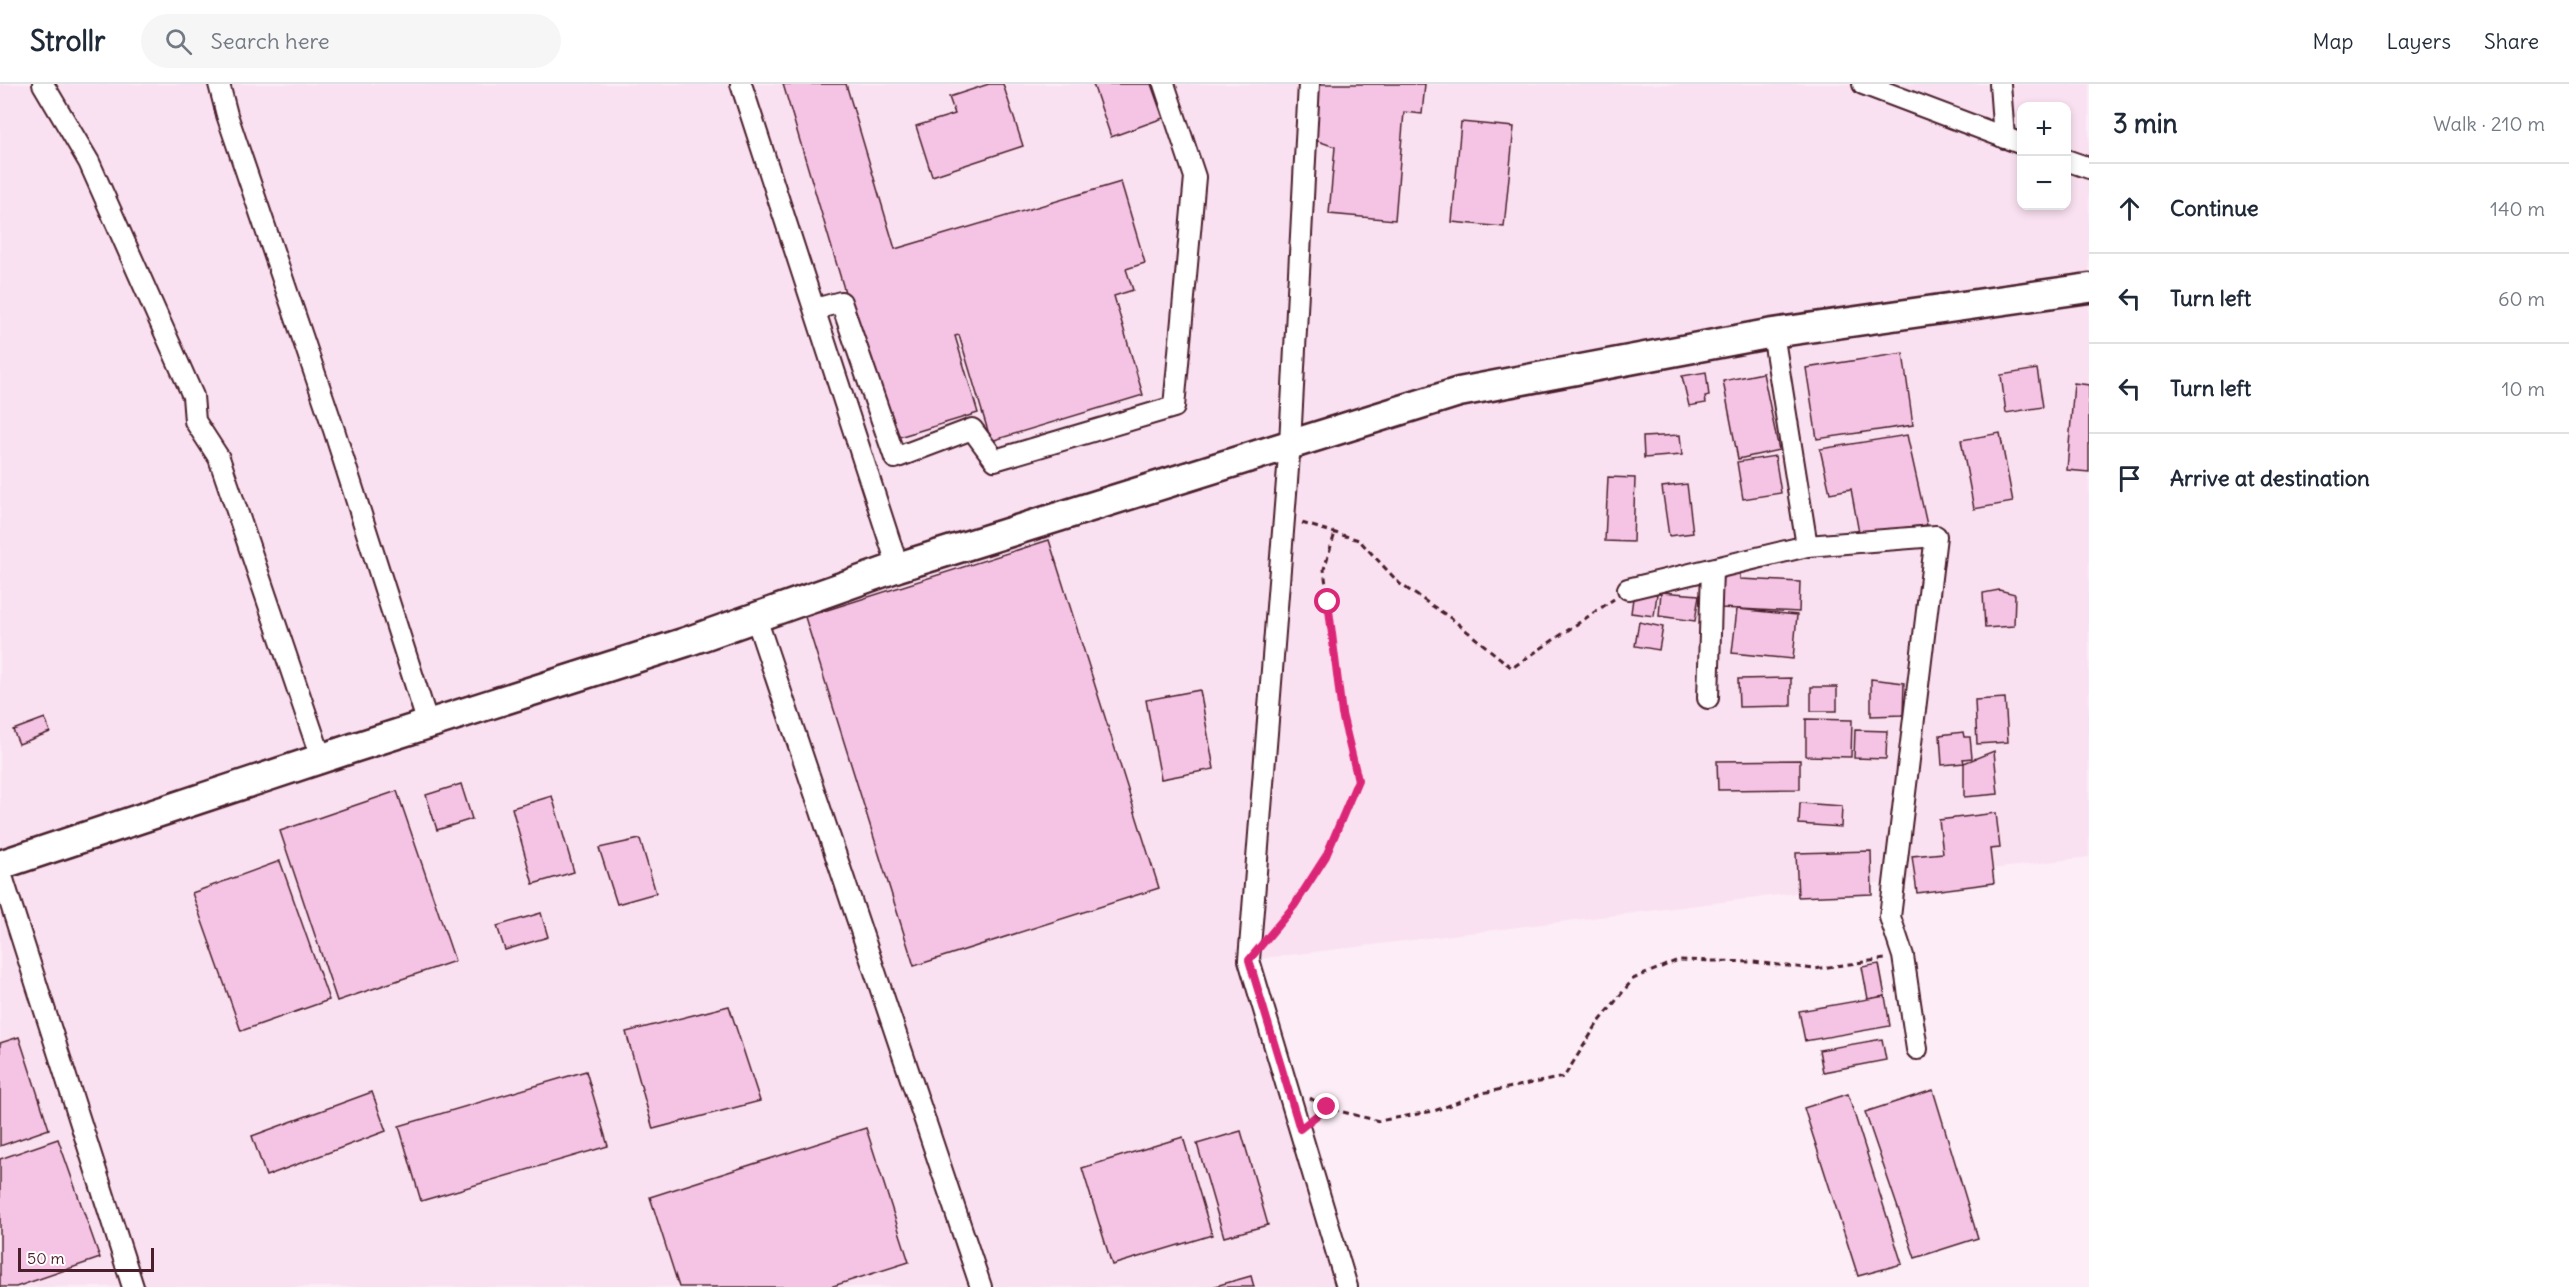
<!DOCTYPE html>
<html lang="en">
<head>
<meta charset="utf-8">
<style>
	:root { --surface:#fff; --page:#f6f6f7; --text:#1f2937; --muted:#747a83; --line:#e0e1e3 }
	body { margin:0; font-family:Delius,sans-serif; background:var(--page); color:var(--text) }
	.controls { position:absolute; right:18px; top:18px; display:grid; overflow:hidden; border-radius:12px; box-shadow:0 3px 9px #0003 }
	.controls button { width:54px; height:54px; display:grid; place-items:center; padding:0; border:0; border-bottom:2px solid var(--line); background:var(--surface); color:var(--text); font:30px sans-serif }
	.scale { position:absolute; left:18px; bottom:15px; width:136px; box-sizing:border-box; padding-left:6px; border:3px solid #4a1f2b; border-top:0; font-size:16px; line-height:21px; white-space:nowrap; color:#4a1f2b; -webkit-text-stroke:4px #fff; paint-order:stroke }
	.stop { position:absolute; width:18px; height:18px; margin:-14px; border:4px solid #db2777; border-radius:50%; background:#fff }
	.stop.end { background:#db2777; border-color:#fff; box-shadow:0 2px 6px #0008 }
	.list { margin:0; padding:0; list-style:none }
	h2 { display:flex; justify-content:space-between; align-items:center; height:78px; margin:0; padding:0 24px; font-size:26px }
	h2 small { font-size:20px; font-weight:400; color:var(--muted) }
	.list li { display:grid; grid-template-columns:39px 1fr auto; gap:18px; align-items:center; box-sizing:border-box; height:90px; padding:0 24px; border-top:2px solid var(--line) }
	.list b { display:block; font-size:22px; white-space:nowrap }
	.list em { font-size:20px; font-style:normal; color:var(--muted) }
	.icon { flex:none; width:33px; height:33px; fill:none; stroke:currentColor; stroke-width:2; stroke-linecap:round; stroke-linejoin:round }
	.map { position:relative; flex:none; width:2089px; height:1203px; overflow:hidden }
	header { display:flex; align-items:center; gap:36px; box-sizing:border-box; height:84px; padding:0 30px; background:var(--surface); border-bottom:2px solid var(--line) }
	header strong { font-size:28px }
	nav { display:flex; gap:33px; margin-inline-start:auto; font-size:21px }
	.search { width:420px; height:54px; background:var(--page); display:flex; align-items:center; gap:15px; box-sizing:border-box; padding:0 21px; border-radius:33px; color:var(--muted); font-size:22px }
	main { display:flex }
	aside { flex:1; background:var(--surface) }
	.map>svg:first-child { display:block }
	.built { fill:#fae1f1; fill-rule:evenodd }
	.building { fill:#f5c4e4; stroke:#4a1f2b; stroke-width:1.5 }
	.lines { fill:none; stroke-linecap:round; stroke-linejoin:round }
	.street-casing { stroke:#4a1f2b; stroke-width:24 }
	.secondary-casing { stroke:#4a1f2b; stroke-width:33 }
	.path { stroke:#4a1f2b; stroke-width:3; stroke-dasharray:6 4.5; stroke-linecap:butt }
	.street { stroke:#fff; stroke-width:20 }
	.secondary { stroke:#fff; stroke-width:28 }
	.route { stroke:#db2777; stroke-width:8 }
</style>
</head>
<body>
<header>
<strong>Strollr</strong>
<div class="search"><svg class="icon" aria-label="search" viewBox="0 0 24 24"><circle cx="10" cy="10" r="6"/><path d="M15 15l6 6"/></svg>Search here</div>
<nav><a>Map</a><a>Layers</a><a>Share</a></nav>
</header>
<main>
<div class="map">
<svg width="2089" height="1203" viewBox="0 0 2089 1203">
	<rect width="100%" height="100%" fill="#fcedf7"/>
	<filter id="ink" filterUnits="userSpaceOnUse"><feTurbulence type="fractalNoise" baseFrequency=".0167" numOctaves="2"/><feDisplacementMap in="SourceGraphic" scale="12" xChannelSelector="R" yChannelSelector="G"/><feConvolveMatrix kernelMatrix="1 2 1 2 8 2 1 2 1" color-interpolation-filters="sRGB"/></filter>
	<g filter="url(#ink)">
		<path class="built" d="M0,0h2089v773l-840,103 98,327h-1347zM2022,22h44v100h-44z"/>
		<g class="building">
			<path d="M783,0h63l49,165 226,-67 24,81 -19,6 7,21 -19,6 29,99 -152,46 -32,-106 -4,1 23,77 -89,27z"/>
			<path d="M989,0h14l20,62 -91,30 -16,-50 39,-12 -6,-17z"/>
			<path d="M1093,0h58l12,34 -52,19z"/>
			<path d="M1320,0h105l-3,30 -18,-2 -9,108 -66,-6 6,-67 -20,-7z"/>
			<path d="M1461,38l53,5 -10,100 -52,-5z"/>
			<path d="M1903,269l10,72 -96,14 -11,-71z"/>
			<path d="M2037,285l6,38 -37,6 -5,-38z"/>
			<path d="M1706,288l3,24 -4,1 1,6 -17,3 -7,-30z"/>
			<path d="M1763,289l16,77 -41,9 -15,-78z"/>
			<path d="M2074,299l15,2v87l-22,-2z"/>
			<path d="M2000,349l13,69 -39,7 -13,-69z"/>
			<path d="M1680,351l2,20 -38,3 -1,-21z"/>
			<path d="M1907,351l20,90 -68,8 -8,-44 -21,4 -10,-44z"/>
			<path d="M1775,372l6,37 -38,6 -6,-37z"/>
			<path d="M1608,393l27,1 -2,64 -28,-1z"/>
			<path d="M1687,400l6,49 -24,3 -7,-49z"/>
			<path d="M1049,456l110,348 -245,78 -109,-349z"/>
			<path d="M1723,486l17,1v8l60,3 -1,30 -78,-4z"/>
			<path d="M1999,506l16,4 -1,32 -29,2 -2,-35z"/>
			<path d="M1634,507l23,3 -3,22 -23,-3z"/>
			<path d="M1661,508l38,3 -4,26 -36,-5z"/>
			<path d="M1737,525l60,6 -4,44 -61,-6z"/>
			<path d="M1639,538l24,5 -4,23 -24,-4z"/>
			<path d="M1791,594v28l-52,1 -1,-28z"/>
			<path d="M1871,595l33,4 -1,32 -32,1z"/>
			<rect x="1811" y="603" width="26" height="24"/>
			<path d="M1200,606l14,79 -53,10 -15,-79z"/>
			<path d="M2005,614l3,44 -31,2 -2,-44z"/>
			<path d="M45,634l5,14 -31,12 -6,-14z"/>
			<path d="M1806,635l46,1 -1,37 -45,-1z"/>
			<path d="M1855,646l32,1 -1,28 -32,-1z"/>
			<path d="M1963,648l1,5h6l2,21 -9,1 1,4 -22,2 -2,-30z"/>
			<path d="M1994,667l4,43 -34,3v-34z"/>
			<path d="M1800,676v29l-82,1 -1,-29z"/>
			<path d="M461,700l11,35 -35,11 -11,-35z"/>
			<path d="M397,707l58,170 -118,40 -57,-170z"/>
			<path d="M552,712l22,76 -41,12 -21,-76z"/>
			<path d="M1800,719l42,3 -1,21 -42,-3z"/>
			<path d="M1996,729l4,35 -10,1 4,34 -77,10 -5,-37 31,-3 -4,-33z"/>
			<path d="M640,755l16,54 -39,11 -18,-56z"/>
			<path d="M1871,767l1,43 -74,3 -2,-44z"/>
			<path d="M280,777l49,139 -88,31 -49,-138z"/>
			<path d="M541,829l7,24 -43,13 -8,-24z"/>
			<path d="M1879,880l6,32 -17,3 -6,-32z"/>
			<path d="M1885,912l5,30 -85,15 -6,-30z"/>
			<path d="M729,922l31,95 -107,28 -27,-97z"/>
			<path d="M19,953l30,92 -49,17v-103z"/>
			<path d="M1882,955l4,21 -63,12 -4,-22z"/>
			<path d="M586,987l22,75 -187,55 -22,-75z"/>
			<path d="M1933,1006l45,148 -63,20 -50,-146z"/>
			<path d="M372,1008l14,39 -120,45 -14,-40z"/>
			<path d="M1848,1010l54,170 -44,12 -54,-168z"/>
			<path d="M866,1044l43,134 -79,25h-151l-29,-90z"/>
			<path d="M1241,1047l27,94 -44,12 -27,-93z"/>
			<path d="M1183,1053l29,98 -100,30 -30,-97z"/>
			<path d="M58,1055l42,119 -84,29h-16v-128z"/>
			<path d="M1251,1192l3,11h-42z"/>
		</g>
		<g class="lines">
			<g class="street-casing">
				<g id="street">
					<path d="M43,0l46,78 104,234 2,25 24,37 102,300"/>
					<path d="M219,0l8,31 107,315 94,294"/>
					<path d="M741,0l157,483"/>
					<path d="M1309,0l-19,359 -41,517 98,327"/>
					<path d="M1863,0l159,60"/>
					<path d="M2000,0l4,54"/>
					<path d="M2066,76l23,8"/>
					<path d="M815,225l26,-7 54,156 77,-29 23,31 179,-53 21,-230 -31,-93"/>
					<path d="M1773,249l34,213 129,-10 -46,381 13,39 14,93"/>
					<path d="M1628,505l179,-43"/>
					<path d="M755,531l226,672"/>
					<path d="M1708,614l4,-129"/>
					<path d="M0,786l133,417"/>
				</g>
			</g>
			<g class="secondary-casing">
				<path id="secondary" d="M0,781l353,-117 333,-106 212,-75 561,-175 314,-59 316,-45"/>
			</g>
			<g class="path">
				<path d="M1302,439l57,17 41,44 52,35 60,49 102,-69"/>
				<path d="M1271,849l23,-27 32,-50 32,-75 -16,-67 -18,-145 11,-36"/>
				<path d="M1310,1014l17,10"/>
				<path d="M1315,1033l12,-9 52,13 55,-10 48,-18 82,-16 32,-51 37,-47 45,-19 75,2 61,7 71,-10"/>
			</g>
			<use href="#street" class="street"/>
			<use href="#secondary" class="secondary"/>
		</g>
	</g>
	<g class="lines" filter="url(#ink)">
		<path class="route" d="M1327,1023l-27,22 -51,-169 45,-54 32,-50 32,-76 -16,-66 -14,-112"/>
	</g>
</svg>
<div class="controls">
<button>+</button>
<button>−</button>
</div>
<div class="scale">50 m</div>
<div class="stop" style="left:1328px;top:518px"></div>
<div class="stop end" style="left:1327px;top:1023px"></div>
</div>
<aside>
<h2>3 min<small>Walk · 210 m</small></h2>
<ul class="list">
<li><svg class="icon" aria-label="ahead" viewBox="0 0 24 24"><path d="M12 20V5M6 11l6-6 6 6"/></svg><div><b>Continue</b></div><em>140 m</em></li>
<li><svg class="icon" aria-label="left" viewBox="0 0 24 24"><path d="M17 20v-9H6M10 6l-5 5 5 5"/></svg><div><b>Turn left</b></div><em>60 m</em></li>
<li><svg class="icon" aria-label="left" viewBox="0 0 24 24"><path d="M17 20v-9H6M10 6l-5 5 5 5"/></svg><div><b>Turn left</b></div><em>10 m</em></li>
<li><svg class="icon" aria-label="arrive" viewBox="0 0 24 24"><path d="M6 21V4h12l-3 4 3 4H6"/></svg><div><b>Arrive at destination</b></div></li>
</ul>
</aside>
</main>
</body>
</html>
